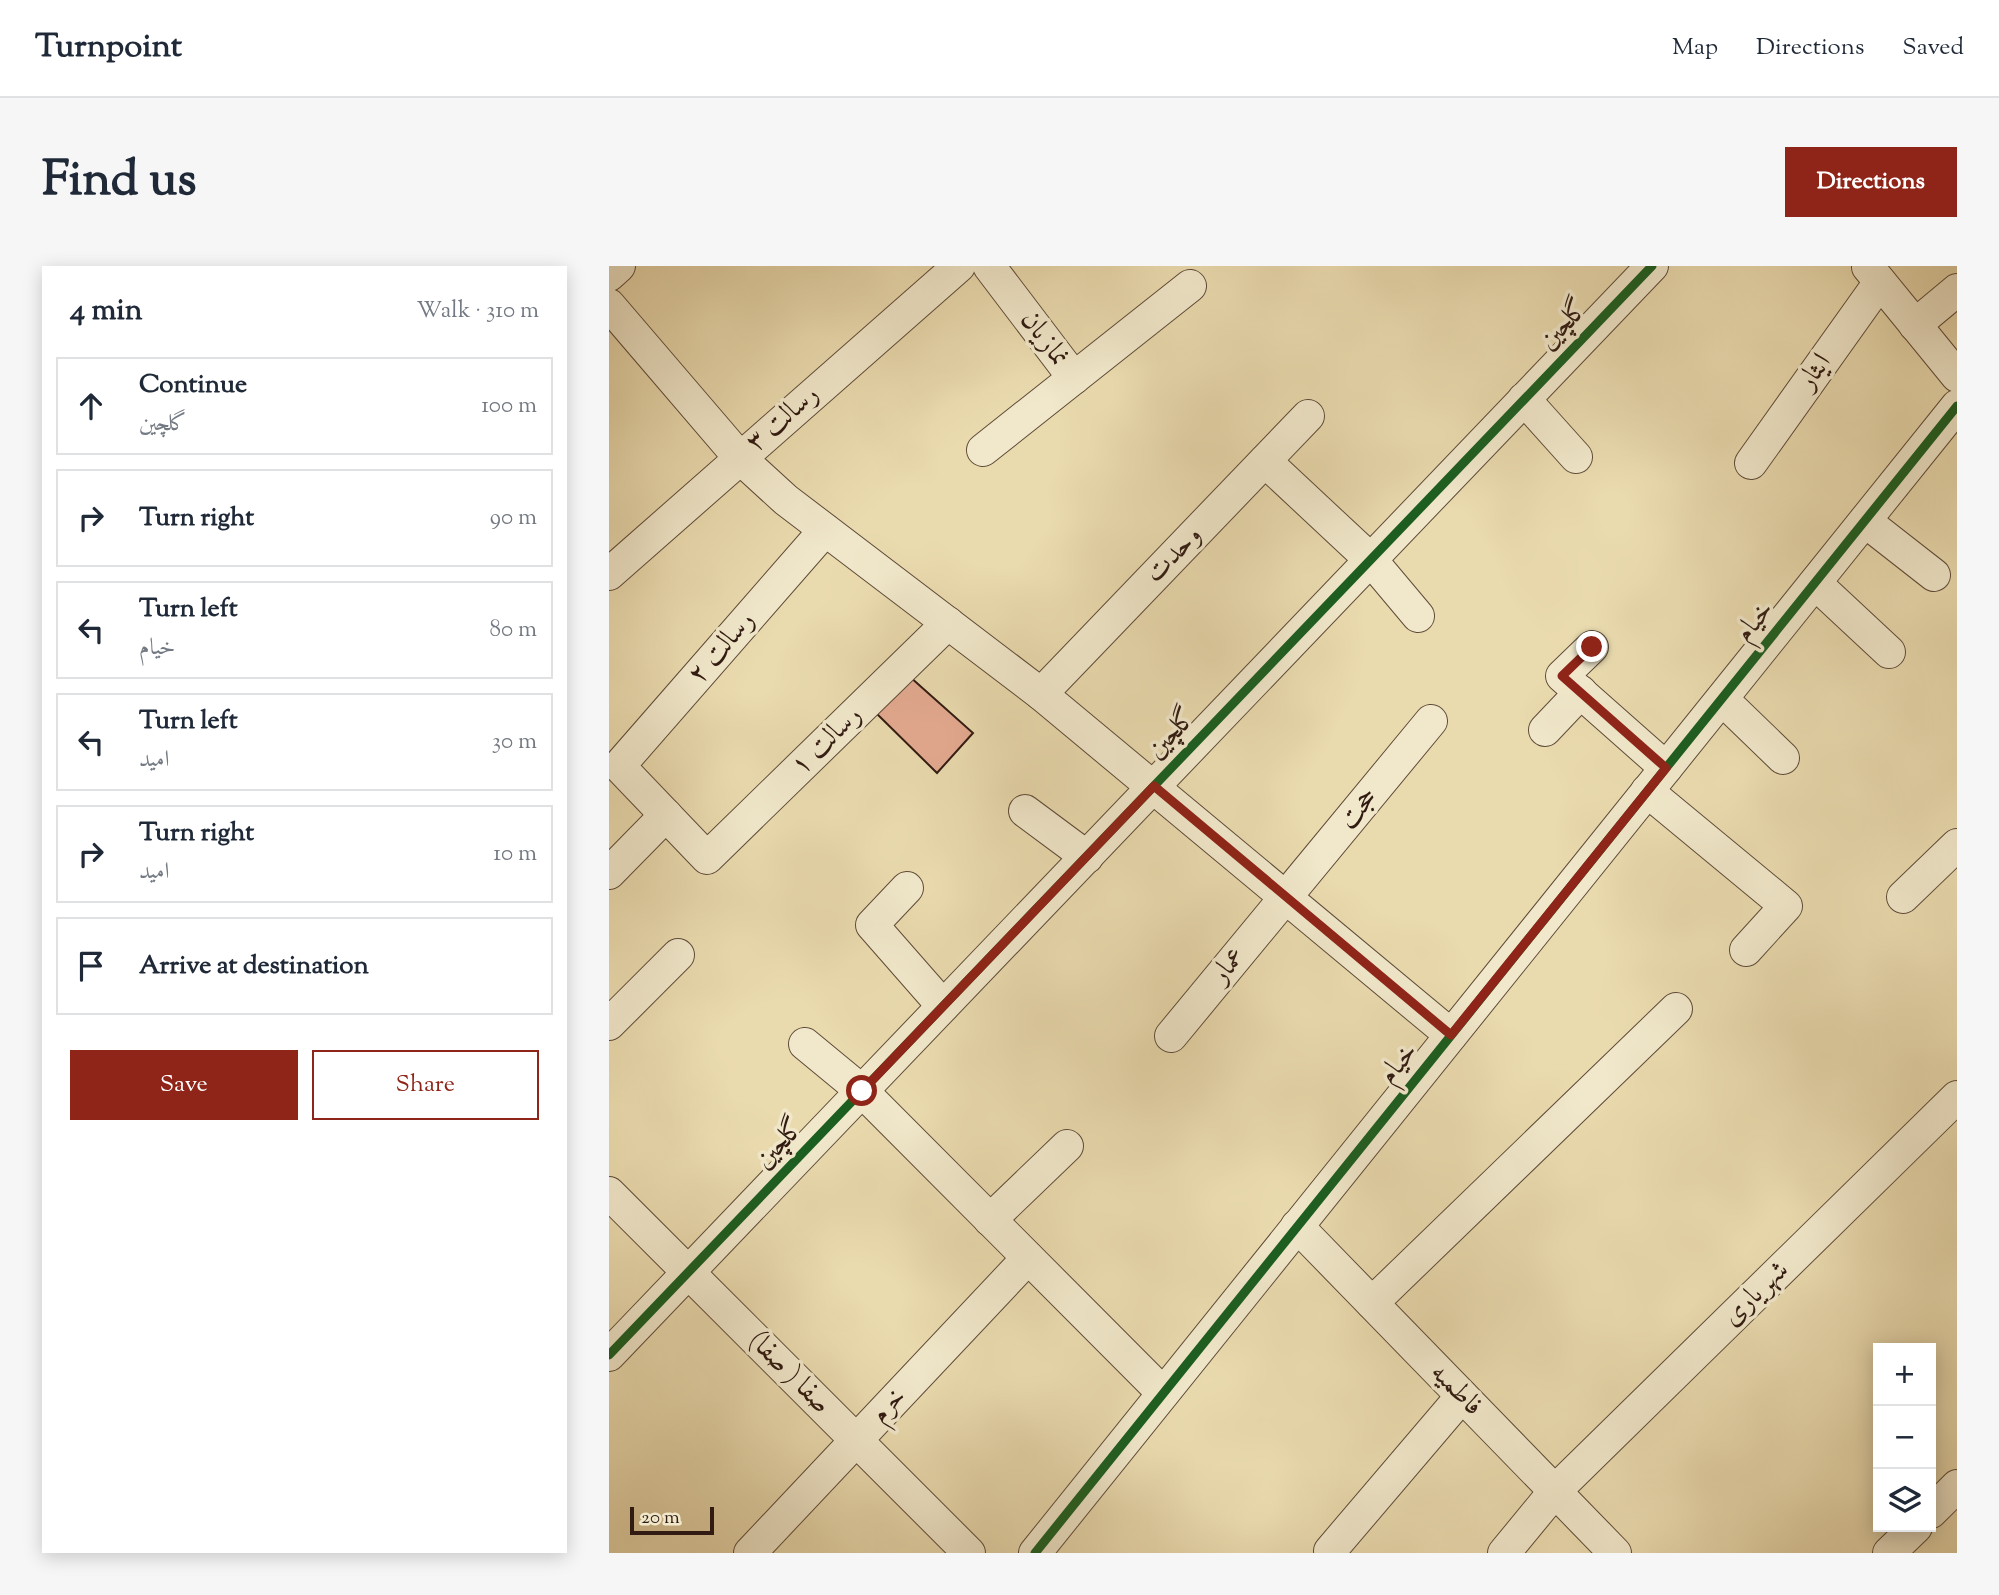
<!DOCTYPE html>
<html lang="en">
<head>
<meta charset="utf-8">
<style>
	:root { --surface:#fff; --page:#f6f6f7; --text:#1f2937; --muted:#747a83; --line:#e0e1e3; --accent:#8f2418 }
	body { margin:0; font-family:"Sorts Mill Goudy",Amiri,serif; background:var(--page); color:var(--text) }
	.controls { position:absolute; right:21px; bottom:21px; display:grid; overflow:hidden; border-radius:0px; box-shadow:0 4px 18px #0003 }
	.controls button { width:63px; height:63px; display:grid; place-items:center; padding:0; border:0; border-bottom:2px solid var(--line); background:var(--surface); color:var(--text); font:35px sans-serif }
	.scale { position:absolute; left:21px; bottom:18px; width:84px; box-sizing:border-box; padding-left:7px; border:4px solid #311b12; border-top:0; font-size:19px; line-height:24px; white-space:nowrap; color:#311b12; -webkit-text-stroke:5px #f1e8cb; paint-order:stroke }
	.stop { position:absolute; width:21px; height:21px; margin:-16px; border:5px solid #8f2418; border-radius:50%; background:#fff }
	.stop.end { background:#8f2418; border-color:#fff; box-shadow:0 2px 7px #0008 }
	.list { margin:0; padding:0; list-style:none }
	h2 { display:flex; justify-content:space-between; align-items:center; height:91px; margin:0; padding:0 28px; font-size:30px }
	h2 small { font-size:23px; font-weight:400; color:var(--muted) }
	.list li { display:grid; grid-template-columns:46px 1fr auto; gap:21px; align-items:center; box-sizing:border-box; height:98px; margin:0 14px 14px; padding:0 14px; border:2px solid var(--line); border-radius:0px }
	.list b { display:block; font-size:26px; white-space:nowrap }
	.list p { margin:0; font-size:23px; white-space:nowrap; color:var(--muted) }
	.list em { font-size:23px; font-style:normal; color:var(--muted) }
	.actions { display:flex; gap:14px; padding:21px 28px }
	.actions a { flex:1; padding:16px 0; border:2px solid var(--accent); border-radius:0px; text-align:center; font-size:24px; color:var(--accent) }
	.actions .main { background:var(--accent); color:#fff }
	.icon { flex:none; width:38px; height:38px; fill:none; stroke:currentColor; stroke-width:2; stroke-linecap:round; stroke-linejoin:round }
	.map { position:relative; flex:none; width:1348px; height:1287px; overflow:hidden; border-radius:0px }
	header { display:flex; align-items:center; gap:42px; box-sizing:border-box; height:98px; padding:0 35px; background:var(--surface); border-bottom:2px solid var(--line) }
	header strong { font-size:33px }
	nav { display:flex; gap:38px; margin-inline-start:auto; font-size:24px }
	.intro { display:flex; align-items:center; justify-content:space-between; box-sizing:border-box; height:168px; padding:0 42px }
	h1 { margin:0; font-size:49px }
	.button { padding:18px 32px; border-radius:0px; background:var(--accent); color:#fff; font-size:24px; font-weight:700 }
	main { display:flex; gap:42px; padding:0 42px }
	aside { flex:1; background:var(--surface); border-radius:0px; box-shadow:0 4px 18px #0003 }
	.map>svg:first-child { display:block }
	.building { fill:#e4aa91; stroke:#311b12; stroke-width:2 }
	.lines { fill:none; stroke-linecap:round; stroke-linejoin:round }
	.minor-casing { stroke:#5f4b39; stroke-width:34 }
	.minor { stroke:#f1e8cb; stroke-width:32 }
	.cycleway-casing { stroke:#f1e8cb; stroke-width:13 }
	.cycleway { stroke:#1b5e20; stroke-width:9 }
	.route { stroke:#8f2418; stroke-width:9 }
	.labels { text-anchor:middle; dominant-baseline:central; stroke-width:7; stroke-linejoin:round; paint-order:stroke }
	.street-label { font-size:28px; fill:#311b12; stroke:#f1e8cb }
</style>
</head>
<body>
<header>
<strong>Turnpoint</strong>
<nav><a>Map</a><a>Directions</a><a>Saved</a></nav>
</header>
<div class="intro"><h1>Find us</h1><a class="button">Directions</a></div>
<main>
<aside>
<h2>4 min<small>Walk · 310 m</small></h2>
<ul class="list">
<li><svg class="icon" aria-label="ahead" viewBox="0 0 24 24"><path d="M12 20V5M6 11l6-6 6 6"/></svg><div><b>Continue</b><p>گلچین</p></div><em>100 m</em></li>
<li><svg class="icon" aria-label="right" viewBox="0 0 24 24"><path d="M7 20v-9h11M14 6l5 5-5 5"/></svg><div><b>Turn right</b></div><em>90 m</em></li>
<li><svg class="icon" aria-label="left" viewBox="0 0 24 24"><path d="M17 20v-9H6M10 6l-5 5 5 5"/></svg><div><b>Turn left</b><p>خیام</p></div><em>80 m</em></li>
<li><svg class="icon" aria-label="left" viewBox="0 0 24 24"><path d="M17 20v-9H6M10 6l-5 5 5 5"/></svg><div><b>Turn left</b><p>امید</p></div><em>30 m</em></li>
<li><svg class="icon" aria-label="right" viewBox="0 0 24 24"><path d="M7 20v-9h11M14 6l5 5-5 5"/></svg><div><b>Turn right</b><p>امید</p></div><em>10 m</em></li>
<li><svg class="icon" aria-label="arrive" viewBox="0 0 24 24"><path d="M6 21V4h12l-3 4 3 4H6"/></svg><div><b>Arrive at destination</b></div></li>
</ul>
<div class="actions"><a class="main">Save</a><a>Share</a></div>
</aside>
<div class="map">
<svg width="1348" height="1287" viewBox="0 0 1348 1287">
	<rect width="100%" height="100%" fill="#eadbaf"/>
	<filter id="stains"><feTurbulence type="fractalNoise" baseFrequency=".00286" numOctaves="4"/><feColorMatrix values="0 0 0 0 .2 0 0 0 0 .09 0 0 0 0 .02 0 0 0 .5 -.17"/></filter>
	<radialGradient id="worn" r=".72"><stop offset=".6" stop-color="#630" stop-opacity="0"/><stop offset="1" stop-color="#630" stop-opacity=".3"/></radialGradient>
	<path class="building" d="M300,410l64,57 -36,40 -64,-63z"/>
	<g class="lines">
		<g class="minor-casing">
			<g id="minor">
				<path d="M380,0l85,112"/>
				<path d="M1259,1l89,109"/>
				<path d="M0,9l10,-9"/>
				<path d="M0,39l131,153 46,42 255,194 410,341"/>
				<path d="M1306,59l42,-35"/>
				<path d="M915,133l52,58"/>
				<path d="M374,184l207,-164"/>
				<path d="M656,195l106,99 47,56"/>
				<path d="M1142,197l129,-181"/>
				<path d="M1256,255l69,54"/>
				<path d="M216,264l-206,236 88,92 241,-235"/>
				<path d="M0,308l350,-308"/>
				<path d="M1206,317l74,69"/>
				<path d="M983,381l-30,29 104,92"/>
				<path d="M432,428l267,-278"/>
				<path d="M1113,433l61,59"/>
				<path d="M936,464l36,-38"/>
				<path d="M1038,525l139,115 -40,44"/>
				<path d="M416,545l62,46"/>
				<path d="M0,607l57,-58"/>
				<path d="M298,622l-35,37 71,81"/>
				<path d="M1294,631l54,-52"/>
				<path d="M0,758l69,-69"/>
				<path d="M562,770l260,-315"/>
				<path d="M196,778l57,47 301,302"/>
				<path d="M0,927l360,360"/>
				<path d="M381,954l77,-74"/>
				<path d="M688,960l318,327"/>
				<path d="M763,1037l304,-294"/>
				<path d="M0,1089l1043,-1089"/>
				<path d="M1322,1246l26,-26"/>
				<path d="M721,1285l132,-155"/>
				<path d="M141,1287l278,-295"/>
				<path d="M426,1287l922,-1147"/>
				<path d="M895,1287l51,-62 402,-394"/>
				<path d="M1280,1287l27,-26"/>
			</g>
		</g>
		<use href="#minor" class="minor"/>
		<g class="cycleway-casing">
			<g id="cycleway">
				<path d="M0,1089l1043,-1089"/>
				<path d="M426,1287l922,-1147"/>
			</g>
		</g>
		<use href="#cycleway" class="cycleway"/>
	</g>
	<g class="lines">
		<path class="route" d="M253,825l292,-305 297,249 215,-267 -104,-92 30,-29"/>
	</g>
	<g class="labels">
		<g class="street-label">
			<text transform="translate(955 59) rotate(-46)">گلچین</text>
			<text transform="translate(435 73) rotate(53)">نمازیان</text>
			<text transform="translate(1206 106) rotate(-54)">ایثار</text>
			<text transform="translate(174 153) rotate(-41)">رسالت ۳</text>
			<text transform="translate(565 289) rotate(-46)">وحدت</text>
			<text transform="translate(1146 356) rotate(-51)">خیام</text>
			<text transform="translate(113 382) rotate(-49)">رسالت ۲</text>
			<text transform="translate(563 468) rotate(-46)">گلچین</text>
			<text transform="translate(218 475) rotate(-44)">رسالت ۱</text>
			<text transform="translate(750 543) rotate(-51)">حجت</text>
			<text transform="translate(620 700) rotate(-50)">عمار</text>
			<text transform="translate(790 798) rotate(-51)">خیام</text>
			<text transform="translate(171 878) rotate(-46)">گلچین</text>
			<text transform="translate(1147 1028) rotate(-44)">شهریاری</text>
			<text transform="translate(180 1107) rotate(45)">صفا ( صفا)</text>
			<text transform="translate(847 1124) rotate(46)">فاطمیه</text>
			<text transform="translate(280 1140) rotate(-47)">خرم</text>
		</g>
	</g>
	<rect width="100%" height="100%" filter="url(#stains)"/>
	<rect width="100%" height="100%" fill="url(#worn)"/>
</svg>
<div class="controls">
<button>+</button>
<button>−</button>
<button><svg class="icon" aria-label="layers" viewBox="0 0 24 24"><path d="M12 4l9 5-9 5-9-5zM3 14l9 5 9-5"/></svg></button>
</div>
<div class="scale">20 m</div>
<div class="stop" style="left:253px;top:825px"></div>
<div class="stop end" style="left:983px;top:381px"></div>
</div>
</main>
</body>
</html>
